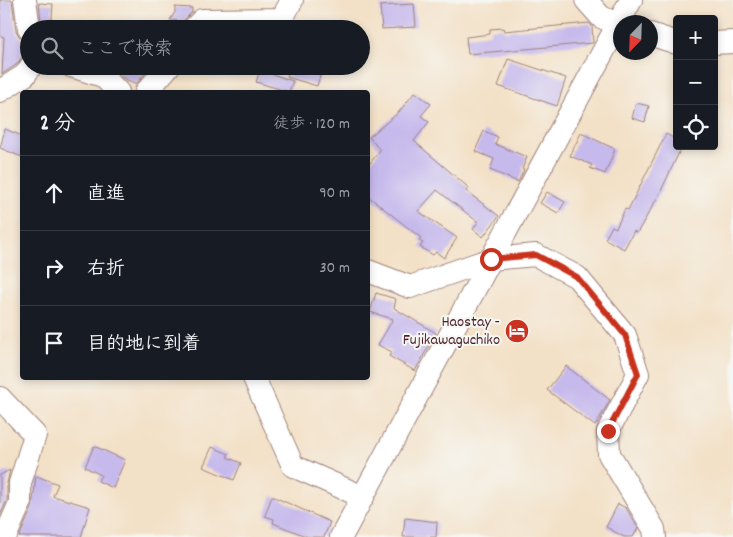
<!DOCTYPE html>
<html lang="ja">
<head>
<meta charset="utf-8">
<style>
	:root { --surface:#171b24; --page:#20242c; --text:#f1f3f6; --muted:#9ea1a6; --line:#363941 }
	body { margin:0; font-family:Dekko,"Klee One",sans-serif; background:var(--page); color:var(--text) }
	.controls { position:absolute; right:15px; top:15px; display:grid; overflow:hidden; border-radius:5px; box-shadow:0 2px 8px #0003 }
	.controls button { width:45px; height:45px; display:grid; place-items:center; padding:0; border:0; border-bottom:1px solid var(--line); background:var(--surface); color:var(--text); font:25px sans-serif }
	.compass { position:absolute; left:613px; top:15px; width:45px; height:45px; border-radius:50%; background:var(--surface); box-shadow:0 2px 8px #0003; rotate:203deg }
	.stop { position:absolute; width:15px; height:15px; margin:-11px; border:4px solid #c8321e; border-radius:50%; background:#fff }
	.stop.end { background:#c8321e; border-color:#fff; box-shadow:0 1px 5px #0008 }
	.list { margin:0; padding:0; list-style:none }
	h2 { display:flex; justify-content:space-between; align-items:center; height:65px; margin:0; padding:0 20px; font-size:21px }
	h2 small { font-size:16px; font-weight:400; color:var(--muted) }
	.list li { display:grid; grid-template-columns:32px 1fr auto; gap:15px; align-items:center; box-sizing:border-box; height:75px; padding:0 20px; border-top:1px solid var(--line) }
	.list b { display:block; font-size:19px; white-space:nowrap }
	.list em { font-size:16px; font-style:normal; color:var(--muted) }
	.icon { flex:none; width:28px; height:28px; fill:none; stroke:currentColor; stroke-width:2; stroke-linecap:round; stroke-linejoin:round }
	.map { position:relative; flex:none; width:733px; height:537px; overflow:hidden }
	.search { position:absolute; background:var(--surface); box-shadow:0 2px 8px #0003; left:20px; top:20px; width:350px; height:55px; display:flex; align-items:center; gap:12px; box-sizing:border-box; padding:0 18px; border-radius:28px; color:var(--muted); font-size:19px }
	.panel { position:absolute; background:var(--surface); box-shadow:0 2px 8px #0003; left:20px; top:90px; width:350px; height:290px; border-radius:5px }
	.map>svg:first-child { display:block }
	.building { fill:#c6b9ec }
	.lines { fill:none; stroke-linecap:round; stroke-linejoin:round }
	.minor-casing { stroke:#9e8079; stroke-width:24 }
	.minor { stroke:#fff; stroke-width:22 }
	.route { stroke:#c8321e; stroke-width:6 }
	.labels { text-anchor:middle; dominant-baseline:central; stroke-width:4; stroke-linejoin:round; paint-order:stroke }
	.poi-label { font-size:16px; fill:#4a1f2b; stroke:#f6f6f2; text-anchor:end }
</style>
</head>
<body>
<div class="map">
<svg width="733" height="537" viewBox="0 0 733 537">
	<rect width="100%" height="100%" fill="#f6f6f2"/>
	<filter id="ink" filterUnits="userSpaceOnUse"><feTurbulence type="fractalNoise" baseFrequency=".02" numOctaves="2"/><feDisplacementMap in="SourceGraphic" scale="10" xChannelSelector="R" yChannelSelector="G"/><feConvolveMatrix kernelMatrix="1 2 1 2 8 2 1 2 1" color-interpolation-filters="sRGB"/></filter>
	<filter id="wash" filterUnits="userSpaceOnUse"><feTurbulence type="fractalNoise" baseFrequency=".0096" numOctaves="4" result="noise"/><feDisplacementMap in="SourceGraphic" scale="20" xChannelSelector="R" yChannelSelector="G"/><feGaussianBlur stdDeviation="1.12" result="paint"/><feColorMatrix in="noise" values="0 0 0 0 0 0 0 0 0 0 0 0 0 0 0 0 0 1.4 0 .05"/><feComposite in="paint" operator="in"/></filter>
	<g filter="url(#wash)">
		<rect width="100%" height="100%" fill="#f3e1c7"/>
		<g id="blocks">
			<g class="building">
				<path d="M0,0h12l4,31 7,10 -1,16 -6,8 -14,9 2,-37 -4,-1z"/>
				<path d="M39,3l14,1 -2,25h-9z"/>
				<path d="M414,4l2,23 -34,2 -2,-23z"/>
				<path d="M175,7l17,1v4l-9,9 -13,-1 5,-8z"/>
				<path d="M589,23l3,3 1,17 -125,11 -2,-17 24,-3v-5l13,-1 1,3z"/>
				<path d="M508,59l58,19 -9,28 -59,-20z"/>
				<path d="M111,66h40l-15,18 -13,-6z"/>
				<path d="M290,66h33l-6,20 -30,-9z"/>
				<path d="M260,70l33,11 -4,11 -33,-10z"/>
				<path d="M415,92l16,12 -10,12 8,6 -15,19 55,47 -3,3 33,25 -16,21 -10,-8 5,-7 -41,-32 -19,21 39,27 -13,20 -8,-6 -3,3 -13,-8 3,-4 -4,-2 2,-3 -53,-42v-30l12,-16 -11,-13 29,-24z"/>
				<path d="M636,103l13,3 -4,16 -13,-4z"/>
				<path d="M5,129l17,7v21l-22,-9z"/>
				<path d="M484,131l14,6 -3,7 32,13 -5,12 2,1 -6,12 -28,-12 4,-11 -19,-8z"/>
				<path d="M581,133l34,16 -10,25 -15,-6 2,-3 -22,-9z"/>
				<path d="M666,134l11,6v6h5l-23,49 -22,38 -3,-2 -10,18 -19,-10 7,-13 4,2 9,-19 3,1z"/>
				<path d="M547,192l18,10 -7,11 -18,-10z"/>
				<path d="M376,293l20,6 -2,9 42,25 -21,38 -26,-15 3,-4 -14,-7 15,-26 -23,-7z"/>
				<path d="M566,366l44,34 -15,26 -48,-36z"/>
				<path d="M94,446l31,14 -12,28 -15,-7 3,-6 -16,-8z"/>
				<path d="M212,447l17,7 -2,3 14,6 -7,17 -31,-13z"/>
				<path d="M10,470l-3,13v17l-7,16v-41z"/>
				<path d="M36,476l22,8 -5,12 37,11 -9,30h-62l13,-29z"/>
				<path d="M272,496l58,26 -6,15h-16l-35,-14 1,-4 -9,-3z"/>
				<path d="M618,504l8,4 12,20 -5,9h-9l-18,-10z"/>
				<path d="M405,518l32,4 -1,15h-33z"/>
			</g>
		</g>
	</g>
	<g filter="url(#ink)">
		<use href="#blocks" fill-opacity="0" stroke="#9e8079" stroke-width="1"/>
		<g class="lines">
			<g class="minor-casing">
				<g id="minor">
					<path d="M25,0l4,29"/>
					<path d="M586,0l15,17 19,8"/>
					<path d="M193,29l9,-9 75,-1 6,-2 9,-17"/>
					<path d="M650,34l27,9"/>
					<path d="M714,43l19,-1"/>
					<path d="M71,66l32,10 15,16"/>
					<path d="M0,91l25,-16 6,-9"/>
					<path d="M146,92l23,-26"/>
					<path d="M368,271l42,16 81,-28 45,-4 41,22 48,58 13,39 -30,57 1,23 45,75 1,8"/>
					<path d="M254,378l39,88 70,31"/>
					<path d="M0,398l35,37 -15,48v20l-15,34"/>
					<path d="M341,537l290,-537"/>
				</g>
			</g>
			<use href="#minor" class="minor"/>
		</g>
	</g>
	<g class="lines" filter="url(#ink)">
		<path class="route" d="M491,259l45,-4 41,22 48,58 13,39 -30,57"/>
	</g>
	<defs>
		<g id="hotel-disc" transform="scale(1.25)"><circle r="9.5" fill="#c8321e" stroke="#f6f6f2"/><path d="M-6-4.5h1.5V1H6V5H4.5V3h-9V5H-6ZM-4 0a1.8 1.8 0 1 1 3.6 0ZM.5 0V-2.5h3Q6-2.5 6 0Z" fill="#fff"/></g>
	</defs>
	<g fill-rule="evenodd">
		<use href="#hotel-disc" x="517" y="331"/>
	</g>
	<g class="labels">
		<g class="poi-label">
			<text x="500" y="322">Haostay -<tspan x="500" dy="18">Fujikawaguchiko</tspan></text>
		</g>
	</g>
</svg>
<div class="controls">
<button>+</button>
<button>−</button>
<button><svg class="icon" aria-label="locate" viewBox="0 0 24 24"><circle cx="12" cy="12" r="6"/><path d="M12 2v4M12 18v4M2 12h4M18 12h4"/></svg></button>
</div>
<svg class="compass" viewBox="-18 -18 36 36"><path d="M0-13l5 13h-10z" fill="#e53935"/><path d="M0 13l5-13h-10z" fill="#9ea1a6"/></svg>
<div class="stop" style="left:491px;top:259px"></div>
<div class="stop end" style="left:608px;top:431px"></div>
<div class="search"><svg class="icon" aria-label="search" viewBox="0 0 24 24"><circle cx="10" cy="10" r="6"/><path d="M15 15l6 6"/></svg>ここで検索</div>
<section class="panel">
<h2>2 分<small>徒歩 · 120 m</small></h2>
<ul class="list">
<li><svg class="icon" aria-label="ahead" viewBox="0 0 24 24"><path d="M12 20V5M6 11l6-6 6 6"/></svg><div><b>直進</b></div><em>90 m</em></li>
<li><svg class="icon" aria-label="right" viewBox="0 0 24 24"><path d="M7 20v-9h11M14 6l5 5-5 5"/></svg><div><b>右折</b></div><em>30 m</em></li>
<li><svg class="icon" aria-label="arrive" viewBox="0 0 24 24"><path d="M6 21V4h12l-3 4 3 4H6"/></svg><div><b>目的地に到着</b></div></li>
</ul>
</section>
</div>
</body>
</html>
